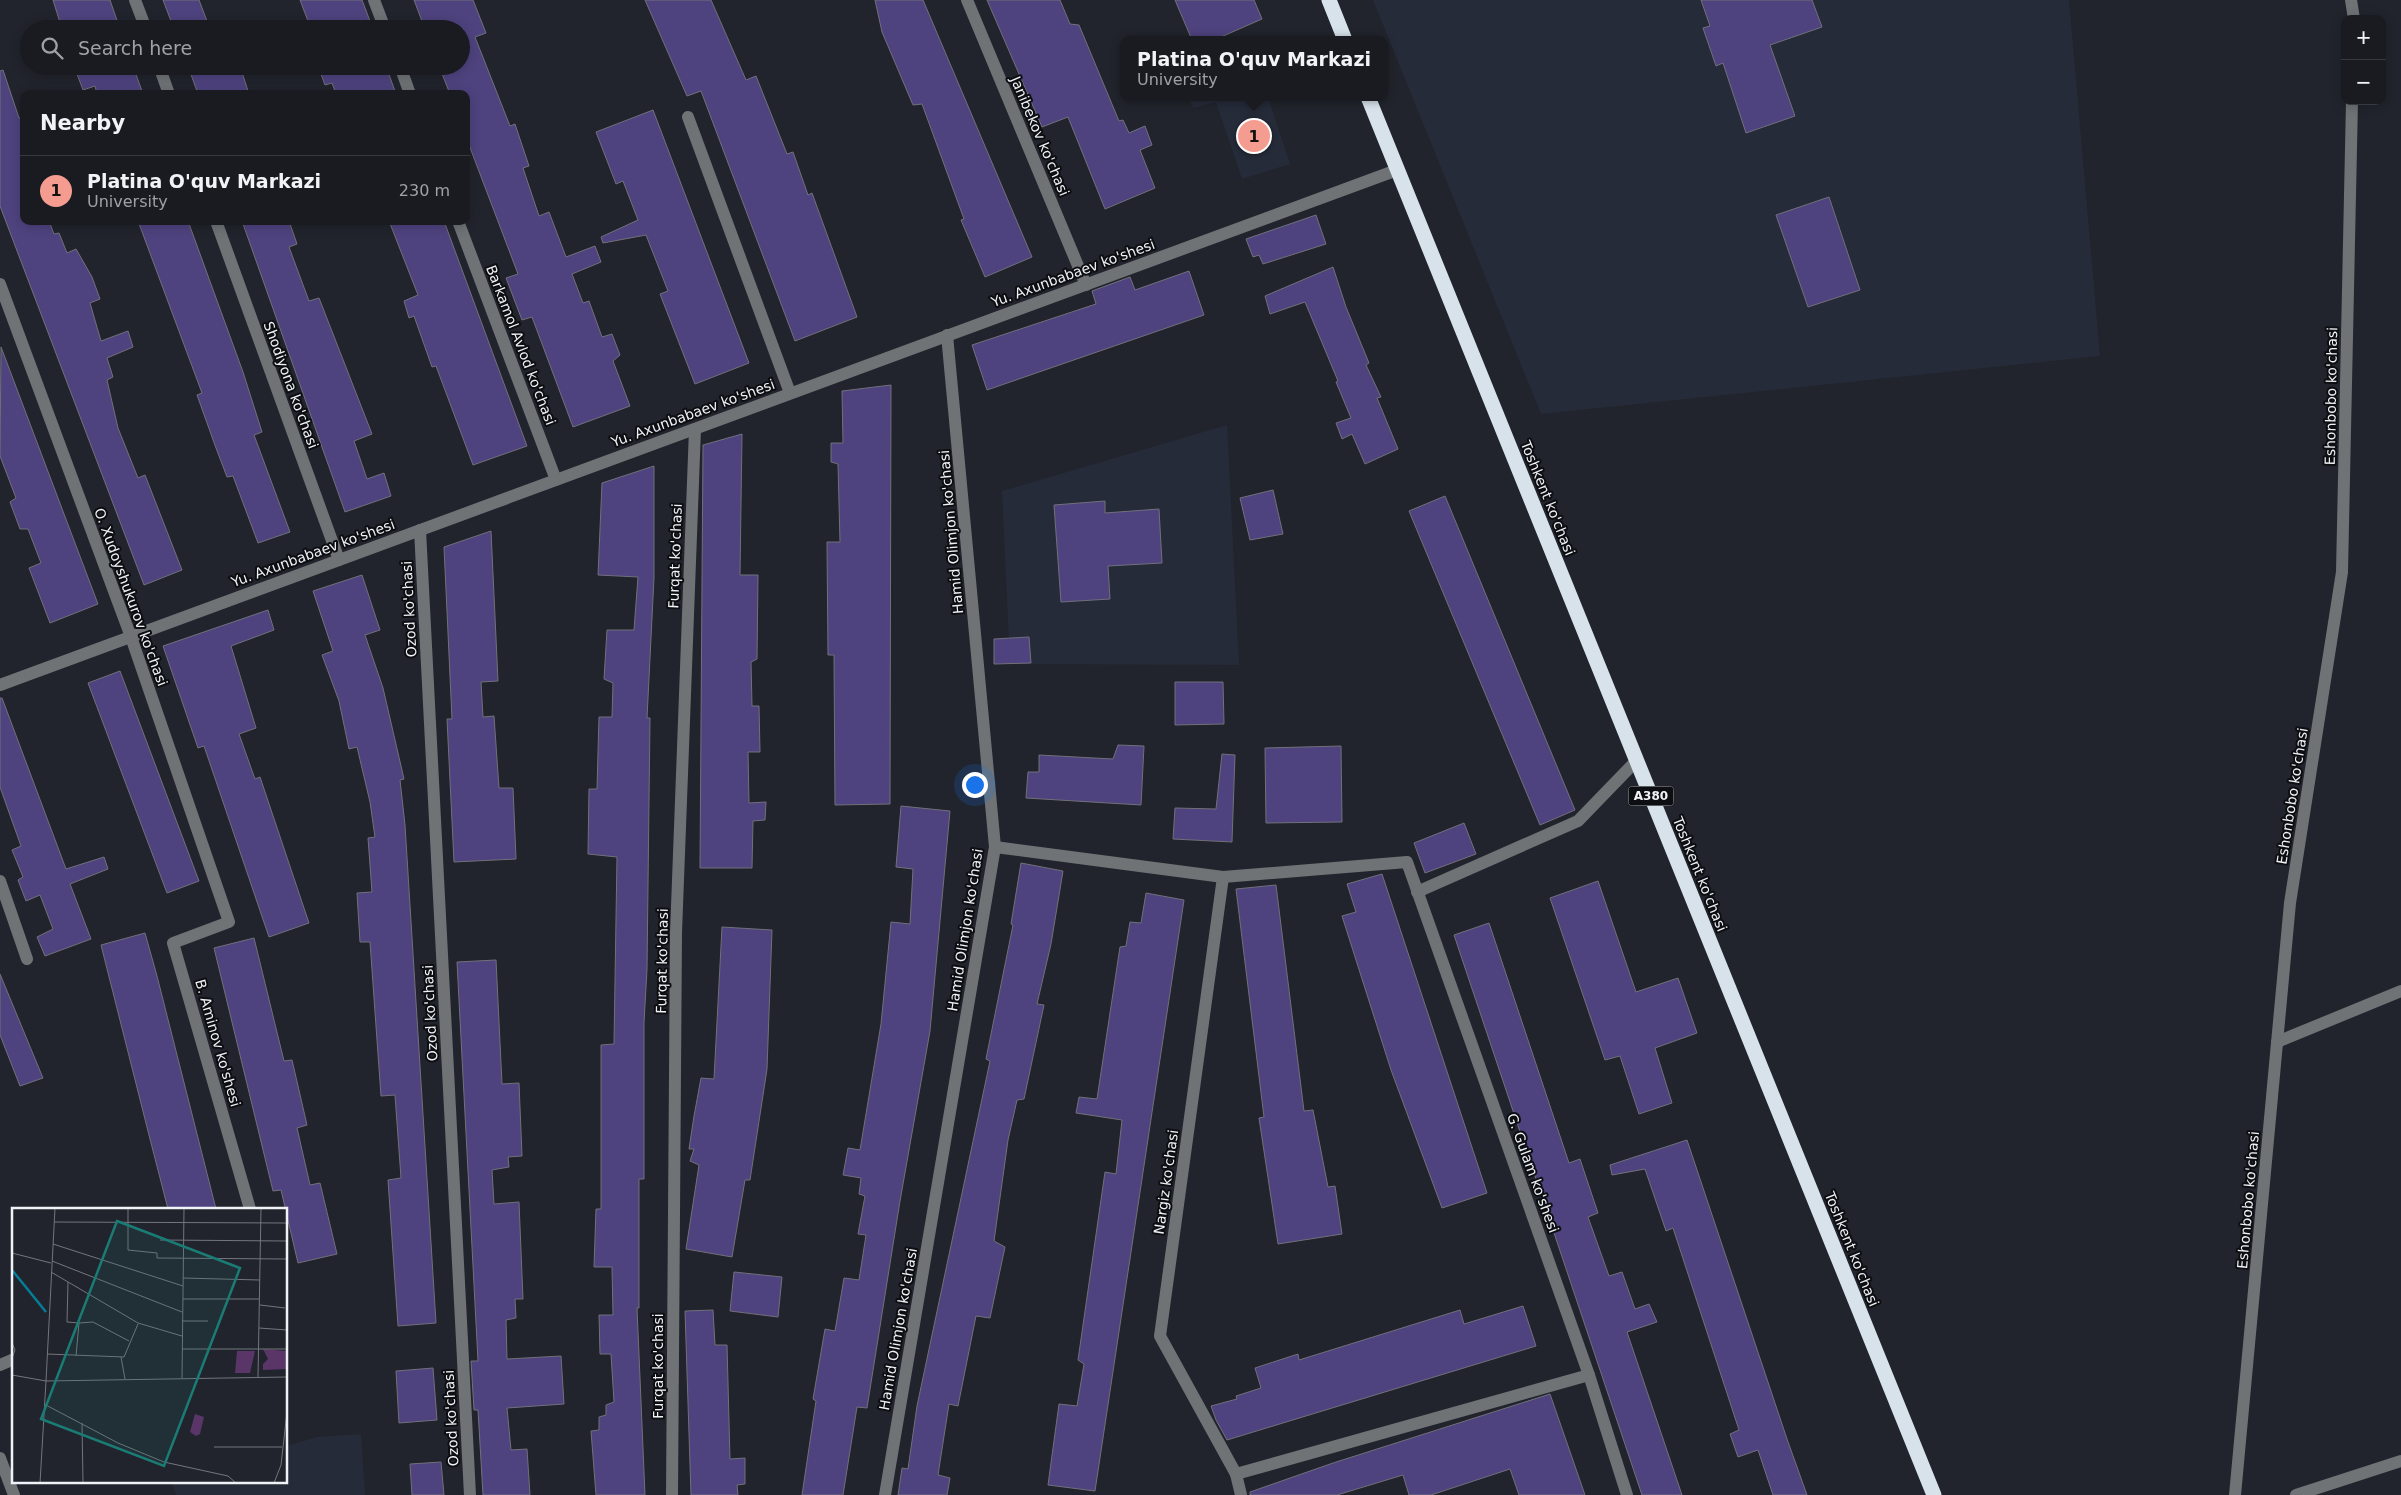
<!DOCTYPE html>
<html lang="en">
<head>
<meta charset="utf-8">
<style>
	:root { --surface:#191b21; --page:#22242a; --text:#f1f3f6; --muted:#9fa1a5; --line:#37393f; --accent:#f59c91 }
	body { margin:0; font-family:"DejaVu Sans",sans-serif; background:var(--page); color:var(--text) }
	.controls { position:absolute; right:15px; top:15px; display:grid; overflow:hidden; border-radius:10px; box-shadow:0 2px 12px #0003 }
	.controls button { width:45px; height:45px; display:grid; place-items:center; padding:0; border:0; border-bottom:1px solid var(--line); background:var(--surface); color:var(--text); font:25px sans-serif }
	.you { position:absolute; left:974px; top:784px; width:18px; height:18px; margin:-12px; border:4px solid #fff; border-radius:50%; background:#1a73e8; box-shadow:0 0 0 8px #1a73e833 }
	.badge { display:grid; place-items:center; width:32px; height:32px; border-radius:50%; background:var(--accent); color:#111; font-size:16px; font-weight:700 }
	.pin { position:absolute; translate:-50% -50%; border:2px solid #fff; box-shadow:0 1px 5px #0006 }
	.popup { position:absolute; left:1120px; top:36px; width:268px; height:65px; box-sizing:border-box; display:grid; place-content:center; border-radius:10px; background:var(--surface); filter:drop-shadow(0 1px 4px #0005); font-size:16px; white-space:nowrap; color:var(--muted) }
	.popup b { font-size:19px; color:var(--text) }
	.popup::after { content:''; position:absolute; left:50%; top:100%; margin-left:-10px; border:10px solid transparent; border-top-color:var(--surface) }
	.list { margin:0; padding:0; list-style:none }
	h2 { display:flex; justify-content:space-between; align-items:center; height:65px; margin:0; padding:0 20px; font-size:21px }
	h2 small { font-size:16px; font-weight:400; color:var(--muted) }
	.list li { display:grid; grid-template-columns:32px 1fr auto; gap:15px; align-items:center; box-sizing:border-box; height:70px; padding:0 20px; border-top:1px solid var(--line) }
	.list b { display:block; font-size:19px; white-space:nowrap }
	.list p { margin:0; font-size:16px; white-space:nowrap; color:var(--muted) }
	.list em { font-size:16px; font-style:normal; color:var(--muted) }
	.icon { flex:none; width:28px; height:28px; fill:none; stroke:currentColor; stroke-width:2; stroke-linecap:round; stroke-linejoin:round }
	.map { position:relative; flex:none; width:2401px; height:1495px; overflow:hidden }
	.search { position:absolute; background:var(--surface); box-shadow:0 2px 12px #0003; left:20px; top:20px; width:450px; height:55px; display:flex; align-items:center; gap:12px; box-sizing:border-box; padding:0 18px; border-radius:28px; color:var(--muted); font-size:19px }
	.panel { position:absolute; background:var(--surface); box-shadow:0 2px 12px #0003; left:20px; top:90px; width:450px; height:135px; border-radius:10px }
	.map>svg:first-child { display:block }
	.built { fill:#262b39 }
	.building { fill:#4f437f; stroke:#71707a }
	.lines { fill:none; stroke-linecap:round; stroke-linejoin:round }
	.minor { stroke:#6f7376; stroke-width:12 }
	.highway { stroke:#d8e2eb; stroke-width:15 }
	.labels { text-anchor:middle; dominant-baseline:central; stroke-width:4; stroke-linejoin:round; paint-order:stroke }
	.shield { fill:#0c0e11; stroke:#abaeb2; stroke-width:1 }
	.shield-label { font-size:12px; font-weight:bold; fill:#eff2f7 }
	.street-label { font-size:14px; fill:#eff2f7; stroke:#0c0e11 }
	.inset-river { fill:none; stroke:#067d96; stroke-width:2.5 }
	.inset-road { fill:none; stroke:#73767d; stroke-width:1 }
	.view { fill:#1a7c75; fill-opacity:0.15; stroke:#1a7c75; stroke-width:2.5 }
	.inset-edge { fill:none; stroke:#eff2f7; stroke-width:2.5 }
</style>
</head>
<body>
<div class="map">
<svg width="2401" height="1495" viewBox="0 0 2401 1495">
	<rect width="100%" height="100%" fill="#21242c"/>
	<g class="built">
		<path d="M1373,0h696l31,356 -559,58z"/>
		<path d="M1189,97h79l22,67 -48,15 -26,-77 -23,6z"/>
		<path d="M1227,425l12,240 -229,-1 -8,-173z"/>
		<path d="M361,1434l4,61h-189l-5,-14h115v-35l31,-9z"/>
	</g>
	<g class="building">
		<path d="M53,0h57l10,29h-58z"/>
		<path d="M163,0h36l11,29h-36z"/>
		<path d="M300,0h62l11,29h-62z"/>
		<path d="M414,0h59l13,33 -11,4 35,89 5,-2 14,42 -6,2 16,48 10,-4 17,45 29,-11 6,16 -29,12 11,29 6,-2 13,36 10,-3 8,21 -7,6 17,45 -57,21 -41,-110 -10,3 -16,-42 12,-4 -52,-137v-43h-16l-11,-28h22v-37h-36z"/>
		<path d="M645,0h66l35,80 10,-4 31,78 6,-2 15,43 4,-2 45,124 -62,24 -94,-250 -14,5z"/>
		<path d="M875,0h48l109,257 -47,20 -24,-57 3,-1 -42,-115 -9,1 -31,-73z"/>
		<path d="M987,0h73l10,24 9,1 40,96 4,-1 6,13 16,-7 7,19 -12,5 15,38 -50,21 -37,-92 -26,10z"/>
		<path d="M1175,0h79l8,19 -48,21h-22z"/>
		<path d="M1701,0h111l10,27 -52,18 25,71 -49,17 -23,-70 -7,3 -13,-38 7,-2z"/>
		<path d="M74,66h59l10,28h-46l-2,-8 -12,4z"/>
		<path d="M188,66h52l9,28h-51z"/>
		<path d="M318,66h68l10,28h-60l-4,-11 -7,2z"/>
		<path d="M3,70l16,48 5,-2v105h25l5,13 5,-1 8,20 9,-4 16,28 8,22 -10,4 11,38 27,-10 5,16 -26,11 6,19 -6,3 11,48 20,50 7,-3 37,95 -38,15 -144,-379v-135z"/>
		<path d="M653,110l96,253 -54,21 -35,-90 8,-3 -22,-56 -43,8 -2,-6 37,-17 -15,-39 -7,3 -20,-52z"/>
		<path d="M1829,197l31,93 -52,17 -32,-92z"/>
		<path d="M1316,215l10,29 -63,20 -4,-9 -6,2 -7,-18z"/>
		<path d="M138,221h50l55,151 19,60 -8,3 36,97 -32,11 -25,-67 -6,1 -11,-29 -19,-53 5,-2z"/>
		<path d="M242,221h47l8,23 -8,3 20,54 10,-3 53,136 -18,7 13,38 17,-6 7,23 -46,16z"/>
		<path d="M389,221h55l83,225 -54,19 -37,-99 -4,1 -18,-51 -5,2 -5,-17 14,-6z"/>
		<path d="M1333,267l13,40 23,56 -3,2 15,32 -4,1 21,51 -33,15 -13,-30 -10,5 -6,-16 15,-5 -15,-36 2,-1 -33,-79 -35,12 -5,-18z"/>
		<path d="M1189,271l15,44 -217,75 -15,-45 124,-41 -4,-13 38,-14 5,13z"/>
		<path d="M1,347l97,257 -48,19 -21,-55 12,-5 -13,-34h-8l-10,-27 6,-4 -16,-42z"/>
		<path d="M891,385l-1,419 -55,1 -1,-150h-6l-1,-113h13l-2,-78 -7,-2v-19h12l-1,-52z"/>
		<path d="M742,434l-2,141h18l-1,84 -6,3 1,44h7l1,46h-12l1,51 17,-1 -1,18 -12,1 -1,47h-52l3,-423z"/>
		<path d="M654,466v112l-7,140h3l-3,251 -3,54v156h-5v129h-2l8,187h-49l-5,-64 8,-1v-13l7,-2v-10l8,-3 -3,-48h-11l-1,-39h14l-1,-48h-18l2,-58h5v-164l13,-1 3,-187 -29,-3 1,-65h8l2,-72h13l1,-34 -9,-4 3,-49h27l4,-53 -40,-2 4,-92z"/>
		<path d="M1273,490l10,44 -33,6 -10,-42z"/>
		<path d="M1445,496l130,314 -35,15 -131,-314z"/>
		<path d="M1105,501v12l54,-4 3,54 -54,3 2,33 -49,3 -7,-97z"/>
		<path d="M491,531l7,150 -17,1 2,35 11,-1 5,72h14l3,71 -62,3 -7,-143h5l-8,-172z"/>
		<path d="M362,575l18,55 -15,5 18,53 21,91 -4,1 5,45 31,498 -38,3 -10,-146 13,-2 -6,-83 -14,1 -11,-154h-10l-3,-49 15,-1 -4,-54 7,-1 -5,-35 -13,-55 -8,2 -10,-48 -17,-46 11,-4 -20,-60z"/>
		<path d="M268,610l6,20 -43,16 25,82 -17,6 16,45 5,-2 49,146 -40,14 -65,-191 -6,2 -35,-102z"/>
		<path d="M1029,637l2,26 -37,1v-25z"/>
		<path d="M120,671l79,210 -32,12 -79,-210z"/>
		<path d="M1175,682h48l1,42 -49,1z"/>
		<path d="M0,698h2l64,171 38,-12 4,12 -38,15 21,55 -46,17 -8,-19 16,-8 -13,-34 -14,6 -8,-21 5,-3 -11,-27 9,-4 -21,-59z"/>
		<path d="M1118,745l26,1 -3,59 -115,-7 2,-26h11v-17l74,4z"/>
		<path d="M1341,746l1,76 -76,1 -1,-75z"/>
		<path d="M1222,754l13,1 -3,87 -59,-3 2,-31 41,1z"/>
		<path d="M901,806l49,5 -20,220 -30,170 -33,207 -10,-1 -14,88h-41l14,-94 -3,-2 12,-70 10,2 9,-53 15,2 7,-45 -8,-1 7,-38 -6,-2 2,-16 -18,-3 5,-27 12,2 21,-126 10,-102 19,2 3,-55 -17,-2z"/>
		<path d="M1464,823l12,31 -51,19 -11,-30z"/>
		<path d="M1021,863l42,8 -12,73 -14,60 7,1 -20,94 -7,1 -9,40 -14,101 11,6 -15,71 -14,-2 -18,90 -9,-2 -11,71 12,3 -3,17h-49l4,-27 6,1 9,-63 73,-345 -4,-2 27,-134 -2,-1z"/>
		<path d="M1382,874l105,319 -45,15 -51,-138 -49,-154 14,-4 -9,-28z"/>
		<path d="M1598,881l38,111 42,-14 19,55 -42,15 17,55 -33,11 -19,-58 -15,4 -55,-162z"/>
		<path d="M1276,885l28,226 9,-1 15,77 7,-1 7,48 -64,10 -19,-126 5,-1 -28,-228z"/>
		<path d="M1146,893l38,7 -89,591 -47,-6 11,-81 18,2 7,-42 -6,-4 27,-188 11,2 6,-54 -46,-7 3,-16 18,2 23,-152 6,-1 4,-24 11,1z"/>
		<path d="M1489,923l80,240 11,-4 18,54 -10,4 21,59 13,-4 13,37 14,-5 8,18 -30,10 55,163h-40l-188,-560z"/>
		<path d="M722,927l50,3 -5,139 -17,111h-5l-13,77 -46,-8 13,-84 -9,-4 4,-12h-5l5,-33 7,-38 13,1z"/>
		<path d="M145,933l12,43 59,233h-48l-18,-70 -49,-194z"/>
		<path d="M254,938l30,123 8,-1 15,65 -10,3 13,57 10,-2 17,71 -39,9 -17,-73 -8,1 -59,-243z"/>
		<path d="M496,960l6,124 17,-1 3,73 -14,1 1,10 -17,3 2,34 25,-2 4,97h-8l1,19 -10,2 1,39 54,-3 3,48 -57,4 4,42 16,-1 3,46h-47l-5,-85h-4l-3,-49h7l-21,-399z"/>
		<path d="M0,974l43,104 -23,8 -20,-51z"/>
		<path d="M1687,1140l100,299 20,56h-34l-15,-45 -20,7 -8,-23 9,-4 -66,-202 -7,3 -21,-62 -33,6 -2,-10z"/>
		<path d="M734,1272l48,5 -4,40 -48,-6z"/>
		<path d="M1523,1306l13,40 -309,94 -11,-20 -5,-14 26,-7 -1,-3 25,-8 -6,-20 43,-14 1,6 161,-50 4,14z"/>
		<path d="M713,1310l2,35h12l3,114 15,-1v26l-8,1 1,10h-47l-6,-184z"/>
		<path d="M433,1368l4,52 -38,3 -3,-52z"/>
		<path d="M1550,1394l35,101h-66l-9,-26 -79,26h-22l-6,-20 -66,20h-87v-3l83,-29z"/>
		<path d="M441,1462l3,33h-32l-2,-31z"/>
	</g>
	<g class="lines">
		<g class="minor">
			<path d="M135,0l11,29"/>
			<path d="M374,0l11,29"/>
			<path d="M967,0l119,285"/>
			<path d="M2351,0l3,19"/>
			<path d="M159,66l10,28"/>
			<path d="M400,66l10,28"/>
			<path d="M688,117l102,276"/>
			<path d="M216,221l123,339"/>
			<path d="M458,221l98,259"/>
			<path d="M0,284l131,353 98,285 -56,21 77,266"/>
			<path d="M420,530l50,965"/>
			<path d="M0,685l1397,-515"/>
			<path d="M995,847l228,30 184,-15 182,513 38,120"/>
			<path d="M1223,877l-63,459 76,138"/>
			<path d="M0,881l27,78"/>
			<path d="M1417,892l161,-71 58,-60"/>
			<path d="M2277,1042l124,-51"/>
			<path d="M0,1365l14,-6"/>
			<path d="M0,1458l14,37"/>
			<path d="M672,1495l4,-562 19,-504"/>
			<path d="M885,1495l110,-648 -48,-512"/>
			<path d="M1241,1495l-5,-21 353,-99"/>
			<path d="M2235,1495l55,-592 52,-331 10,-471"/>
			<path d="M2296,1495l105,-34"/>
		</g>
		<g class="highway">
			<path d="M1329,0l16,40"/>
			<path d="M1368,97l566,1398"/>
		</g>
	</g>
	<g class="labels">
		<rect class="shield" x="1628.5" y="786.5" width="45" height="19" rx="4"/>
		<g class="shield-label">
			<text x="1651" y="796">A380</text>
		</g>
		<g class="street-label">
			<text transform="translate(1040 136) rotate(67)">Janibekov ko'chasi</text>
			<text transform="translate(1073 273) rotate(-20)">Yu. Axunbabaev ko'shesi</text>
			<text transform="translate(521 345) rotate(69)">Barkamol Avlod ko'chasi</text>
			<text transform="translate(291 385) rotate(70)">Shodiyona ko'chasi</text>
			<text transform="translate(2331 396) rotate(-89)">Eshonbobo ko'chasi</text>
			<text transform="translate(693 413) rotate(-20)">Yu. Axunbabaev ko'shesi</text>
			<text transform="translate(1548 498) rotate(68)">Toshkent ko'chasi</text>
			<text transform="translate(951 532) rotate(-95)">Hamid Olimjon ko'chasi</text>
			<text transform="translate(313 553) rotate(-20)">Yu. Axunbabaev ko'shesi</text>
			<text transform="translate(675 556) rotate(-88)">Furqat ko'chasi</text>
			<text transform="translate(131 597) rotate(70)">O. Xudoyshukurov ko'chasi</text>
			<text transform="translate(409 609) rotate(-93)">Ozod ko'chasi</text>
			<text transform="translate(2292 796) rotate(-81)">Eshonbobo ko'chasi</text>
			<text transform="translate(1700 874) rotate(68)">Toshkent ko'chasi</text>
			<text transform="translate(965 930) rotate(-81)">Hamid Olimjon ko'chasi</text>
			<text transform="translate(662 961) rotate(-89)">Furqat ko'chasi</text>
			<text transform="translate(430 1013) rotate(-93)">Ozod ko'chasi</text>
			<text transform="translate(218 1043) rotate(74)">B. Aminov ko'shesi</text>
			<text transform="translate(1533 1173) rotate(70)">G. Gulam ko'shesi</text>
			<text transform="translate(1166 1182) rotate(-82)">Nargiz ko'chasi</text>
			<text transform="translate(2248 1200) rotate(-85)">Eshonbobo ko'chasi</text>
			<text transform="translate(1852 1249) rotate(68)">Toshkent ko'chasi</text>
			<text transform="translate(898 1329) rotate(-80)">Hamid Olimjon ko'chasi</text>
			<text transform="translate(658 1366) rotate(-90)">Furqat ko'chasi</text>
			<text transform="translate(451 1418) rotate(-93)">Ozod ko'chasi</text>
		</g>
	</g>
	<g transform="translate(12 1208)">
		<rect width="275" height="275" fill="#21242c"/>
		<path d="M251,141l24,2v18l-24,1v-6l5,-5zM225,143h18l-5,22h-15zM183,206l9,3 -4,17 -4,2 -6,-4z" fill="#593667"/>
		<path class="inset-river" d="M0,62l34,42"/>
		<path class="inset-road" d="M116,0v42l29,3v5l130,1M42,14l233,1M148,32l127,1M41,36l130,42M0,45l39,10M40,53l130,51M39,64l87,51 44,13M171,70l77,2M56,74l-1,40 12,1 -3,33M171,91h76M248,97l25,3M170,113h26M67,115l14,-1 36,19M247,120l28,2M0,135l3,7 -3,8M170,141h105M35,146l77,3 14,-33M109,149l4,22M0,167l34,6 241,-4M246,169l3,-169M170,170l2,-170M34,173l9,-173M32,196l74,39 46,19 64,14 8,7M70,215l1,60M202,239h68M28,275l6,-102M262,275l7,-18 6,-53"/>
		<path class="view" d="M105,13l123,47 -76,198 -123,-47z"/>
		<rect width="275" height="275" class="inset-edge"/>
	</g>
</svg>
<div class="controls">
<button>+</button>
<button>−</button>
</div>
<div class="you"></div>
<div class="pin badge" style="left:1254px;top:136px">1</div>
<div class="popup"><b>Platina O'quv Markazi</b>University</div>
<div class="search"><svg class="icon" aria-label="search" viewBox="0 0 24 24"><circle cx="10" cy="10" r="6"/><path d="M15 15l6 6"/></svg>Search here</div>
<section class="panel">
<h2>Nearby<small></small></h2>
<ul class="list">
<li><span class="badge">1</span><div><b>Platina O'quv Markazi</b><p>University</p></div><em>230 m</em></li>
</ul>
</section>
</div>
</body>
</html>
